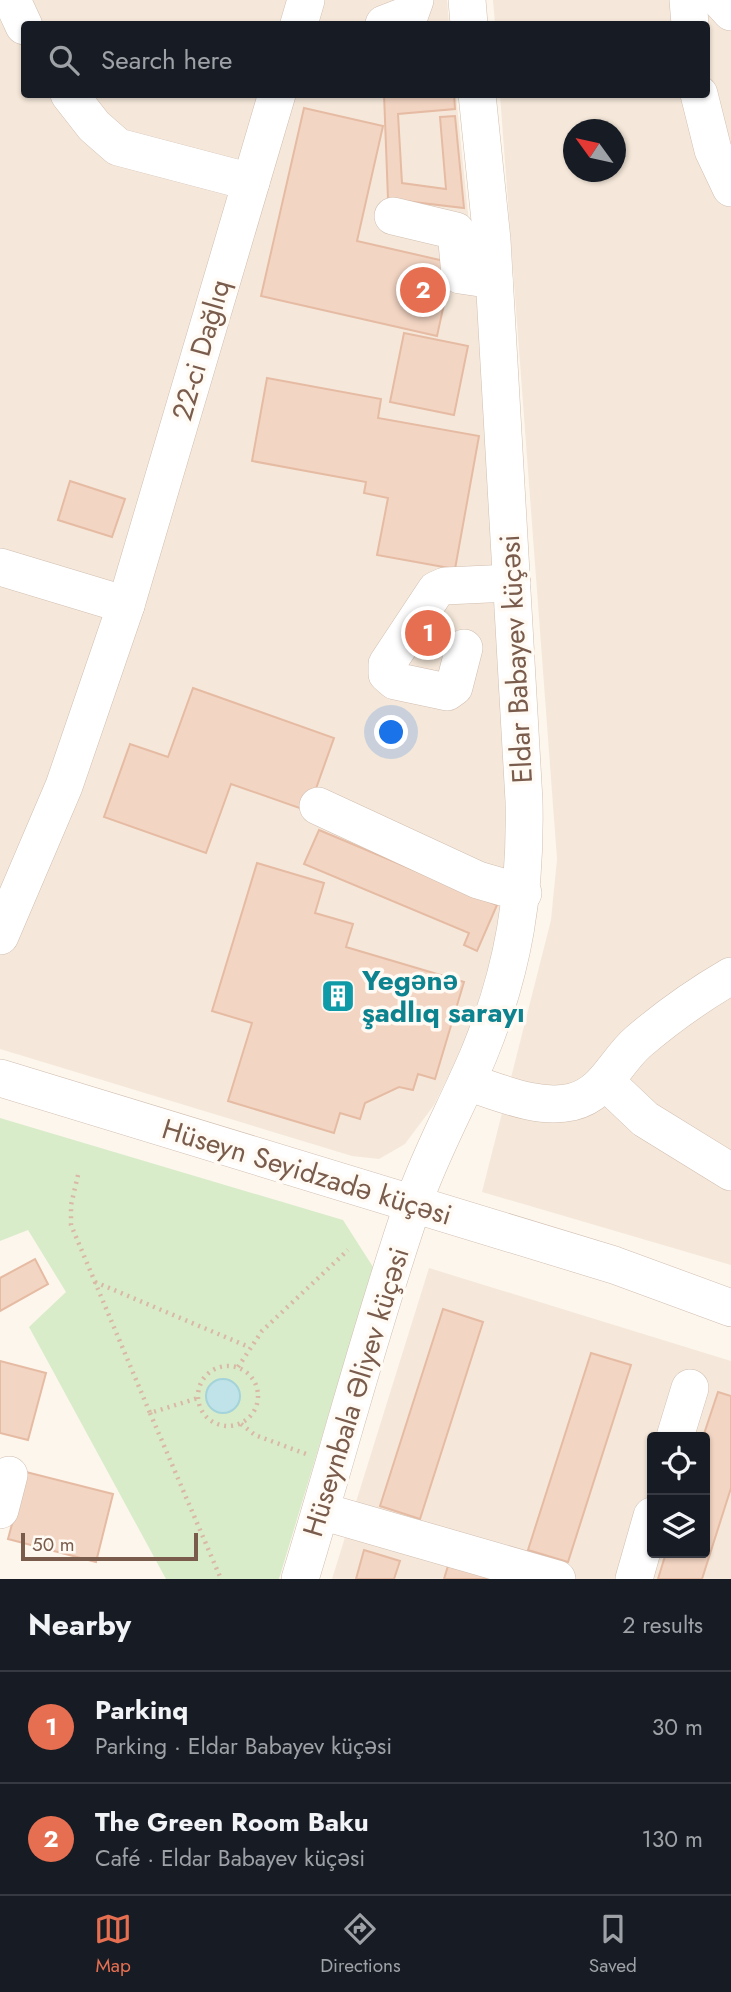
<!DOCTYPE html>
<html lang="en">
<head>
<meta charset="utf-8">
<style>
	:root { --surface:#171b24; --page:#20242c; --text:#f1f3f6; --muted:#9ea1a6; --line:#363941; --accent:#e76f51 }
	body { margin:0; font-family:Jost,sans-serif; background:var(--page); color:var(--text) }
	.controls { position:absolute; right:21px; bottom:21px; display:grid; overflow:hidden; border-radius:7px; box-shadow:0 2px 5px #0004 }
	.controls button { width:63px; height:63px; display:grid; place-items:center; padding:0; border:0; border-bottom:2px solid var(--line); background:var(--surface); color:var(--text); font:35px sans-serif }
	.compass { position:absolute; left:563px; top:119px; width:63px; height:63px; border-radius:50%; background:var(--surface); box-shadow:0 2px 5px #0004; rotate:303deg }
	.scale { position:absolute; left:21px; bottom:18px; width:177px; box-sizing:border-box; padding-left:7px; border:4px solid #7a5c4d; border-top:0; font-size:19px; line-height:24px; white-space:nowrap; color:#7a5c4d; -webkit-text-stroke:5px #fffaf3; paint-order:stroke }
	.you { position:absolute; left:392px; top:733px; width:24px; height:24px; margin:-18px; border:5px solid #fff; border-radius:50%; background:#1a73e8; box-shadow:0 0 0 10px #1a73e833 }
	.badge { display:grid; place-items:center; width:46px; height:46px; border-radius:50%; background:var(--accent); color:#fff; font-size:23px; font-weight:700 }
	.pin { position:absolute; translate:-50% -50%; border:4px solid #fff; box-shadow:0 2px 7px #0006 }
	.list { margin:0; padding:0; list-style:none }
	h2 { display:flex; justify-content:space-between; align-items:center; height:91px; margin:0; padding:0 28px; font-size:30px }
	h2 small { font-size:23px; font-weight:400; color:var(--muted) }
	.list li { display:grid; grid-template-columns:46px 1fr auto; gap:21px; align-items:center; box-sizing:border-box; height:112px; padding:0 28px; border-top:2px solid var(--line) }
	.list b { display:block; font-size:26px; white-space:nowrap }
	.list p { margin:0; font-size:23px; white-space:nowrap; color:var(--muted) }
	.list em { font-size:23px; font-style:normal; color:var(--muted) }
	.icon { flex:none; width:38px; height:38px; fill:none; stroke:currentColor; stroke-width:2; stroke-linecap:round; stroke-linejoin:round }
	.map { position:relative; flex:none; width:731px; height:1579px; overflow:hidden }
	.search { position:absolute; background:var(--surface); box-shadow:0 2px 5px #0004; left:21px; right:21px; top:21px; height:77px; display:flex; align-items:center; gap:18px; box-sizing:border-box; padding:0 24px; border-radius:7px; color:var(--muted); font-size:26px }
	.sheet { height:315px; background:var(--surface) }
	nav { display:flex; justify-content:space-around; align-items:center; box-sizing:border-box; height:98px; border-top:2px solid var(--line); background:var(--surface); font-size:19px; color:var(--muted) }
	nav a { display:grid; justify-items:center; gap:4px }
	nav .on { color:var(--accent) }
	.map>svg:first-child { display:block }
	.residential { fill:#f5e8da; fill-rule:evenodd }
	.green { fill:#d8ecc9 }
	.water { fill:#bfe3e8; stroke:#a5d3da; stroke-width:2 }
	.building { fill:#f3d5c3; stroke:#e6bba3; stroke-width:2 }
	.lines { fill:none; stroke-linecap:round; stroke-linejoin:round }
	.minor-casing { stroke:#d1beb0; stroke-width:38 }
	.path { stroke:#d9b8a5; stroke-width:4.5; stroke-dasharray:2 5; stroke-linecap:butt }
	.minor { stroke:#fff; stroke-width:37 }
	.labels { text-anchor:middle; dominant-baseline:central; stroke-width:7; stroke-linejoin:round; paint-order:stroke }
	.street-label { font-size:28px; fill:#7a5c4d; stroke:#fffaf3 }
	.culture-label { font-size:28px; font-weight:bold; fill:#0d838f; stroke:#fffaf3; text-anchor:start }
</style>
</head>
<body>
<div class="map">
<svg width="731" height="1579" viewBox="0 0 731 1579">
	<rect width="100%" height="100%" fill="#fdf6ec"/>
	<g class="residential">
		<path d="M0,0h447l2,24h-425v70l432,1 31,305 22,459 -7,62 -35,118 -33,66 -29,39 -26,15 -27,-3 -352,-107z"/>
		<path d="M493,0h238v1265l-249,-73 69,-272 6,-61 -57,-764 206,-1v-70h-211zM574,130h42v42h-42z"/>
		<path d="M429,1268l302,93v218h-399zM652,1437h53v116h-53z"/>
	</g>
	<path class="green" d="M0,1118l343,102 30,47 -94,312h-113l-137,-252 37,-35 -38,-62 -28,11z"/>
	<circle class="water" cx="223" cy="1396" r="17"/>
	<g class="building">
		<path d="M384,94h70l1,15 -57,5 4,69 44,6 -6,-72 15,-1 9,92 -76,-9z"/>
		<path d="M304,108l79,18 -26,115 96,22 -16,73 -176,-40z"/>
		<path d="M404,333l64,13 -14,69 -64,-13z"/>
		<path d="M267,378l114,21 -3,19 101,18 -24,133 -78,-14 11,-57 -24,-5 2,-11 -114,-21z"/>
		<path d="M70,481l55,18 -13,38 -54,-17z"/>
		<path d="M193,688l141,50 -26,73 -77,-27 -25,69 -102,-36 26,-73 38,13z"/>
		<path d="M319,830l178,75 -20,46 -13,-6 5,-12 -165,-69z"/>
		<path d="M257,863l67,20 -9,30 38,11 -7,23 118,35 -29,97 -17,-5 -5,16 -14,-3 -34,16 -5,16 -20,-6 -6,20 -106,-32 24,-78 -40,-12z"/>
		<path d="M35,1259l13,25 -48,27v-33z"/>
		<path d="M443,1309l40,13 -63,197 -40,-13z"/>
		<path d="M591,1353l40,12 -63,197 -40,-12z"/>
		<path d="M0,1361l46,12 -18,67 -28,-7z"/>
		<path d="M718,1392l13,4v92l-29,91h-44l8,-26h39l-2,-116z"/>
		<path d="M26,1472l87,22 -17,68 -88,-23z"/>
		<path d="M364,1550l36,11 -6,18h-38z"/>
		<path d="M450,1559l40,12 -2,8h-44z"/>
	</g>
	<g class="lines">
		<g class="minor-casing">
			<g id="minor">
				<path d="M12,0l12,26"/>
				<path d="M467,0l2,24"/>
				<path d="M688,0l2,24"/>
				<path d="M720,0l11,12"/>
				<path d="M299,24l7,-24"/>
				<path d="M384,24l26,-10 5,-14"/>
				<path d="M69,94l25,32 24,21 133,35"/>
				<path d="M699,94l14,56 18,38"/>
				<path d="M393,216l63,15 4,44 34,5"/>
				<path d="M0,567l126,38"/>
				<path d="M464,648l-10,39 -7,5 -52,-11 -8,-7v-10l49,-74 9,-4 67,-3"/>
				<path d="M318,806l160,74 45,13"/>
				<path d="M0,936l64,-150 62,-181 151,-511"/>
				<path d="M0,1078l614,187 117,43"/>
				<path d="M467,1082c32,10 71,28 105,20 33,-8 43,-40 66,-60 28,-24 62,-48 93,-66"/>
				<path d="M606,1082l39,37 86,53"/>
				<path d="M675,1437l15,-49"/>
				<path d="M0,1510l9,-35"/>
				<path d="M321,1511l236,68"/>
				<path d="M300,1579c38,-125 71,-252 113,-375 18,-52 45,-100 66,-150 35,-85 47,-161 45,-253l-32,-561 -15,-146"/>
				<path d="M634,1579l18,-63"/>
			</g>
		</g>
		<g class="path">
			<path d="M78,1175l-7,30v20l79,188 48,-15"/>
			<path d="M95,1282l154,65"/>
			<circle cx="228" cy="1396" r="30"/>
			<path d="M238,1367l24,-36 86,-81"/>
			<path d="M150,1413l71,166"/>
			<path d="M241,1424l14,11 51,19"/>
		</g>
		<use href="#minor" class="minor"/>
	</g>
	<defs>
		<g id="building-square" transform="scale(1.75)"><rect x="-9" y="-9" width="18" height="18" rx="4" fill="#0f9aa8" stroke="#fffaf3"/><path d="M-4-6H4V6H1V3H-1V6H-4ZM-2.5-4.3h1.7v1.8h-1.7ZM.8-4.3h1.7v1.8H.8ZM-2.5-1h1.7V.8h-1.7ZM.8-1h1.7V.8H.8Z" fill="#fff"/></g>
	</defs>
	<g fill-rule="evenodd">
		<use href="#building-square" x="338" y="996"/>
	</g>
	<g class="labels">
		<g class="street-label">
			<text transform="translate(201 350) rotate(-74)">22-ci Dağlıq</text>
			<text transform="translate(516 659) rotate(-93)">Eldar Babayev küçəsi</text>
			<text transform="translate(307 1172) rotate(17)">Hüseyn Seyidzadə küçəsi</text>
			<text transform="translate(356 1392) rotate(-73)">Hüseynbala Əliyev küçəsi</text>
		</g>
		<g class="culture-label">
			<text x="362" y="980">Yegənə<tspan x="362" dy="32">şadlıq sarayı</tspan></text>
		</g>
	</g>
</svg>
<div class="controls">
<button><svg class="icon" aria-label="locate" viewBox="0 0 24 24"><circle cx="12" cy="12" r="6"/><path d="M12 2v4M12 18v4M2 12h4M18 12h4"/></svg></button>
<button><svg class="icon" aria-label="layers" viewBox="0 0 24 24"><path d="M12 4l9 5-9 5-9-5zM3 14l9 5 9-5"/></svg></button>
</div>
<svg class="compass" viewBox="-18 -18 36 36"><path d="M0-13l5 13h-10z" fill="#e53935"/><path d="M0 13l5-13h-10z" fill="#9ea1a6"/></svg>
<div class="scale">50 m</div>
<div class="you"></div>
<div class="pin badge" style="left:428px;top:633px">1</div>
<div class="pin badge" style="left:423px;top:290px">2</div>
<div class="search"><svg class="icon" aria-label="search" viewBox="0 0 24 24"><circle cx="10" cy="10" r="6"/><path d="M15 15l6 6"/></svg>Search here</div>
</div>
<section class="sheet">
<h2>Nearby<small>2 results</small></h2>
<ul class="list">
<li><span class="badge">1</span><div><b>Parkinq</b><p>Parking · Eldar Babayev küçəsi</p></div><em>30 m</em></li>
<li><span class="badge">2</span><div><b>The Green Room Baku</b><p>Café · Eldar Babayev küçəsi</p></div><em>130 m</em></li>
</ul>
</section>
<nav>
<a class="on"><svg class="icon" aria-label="map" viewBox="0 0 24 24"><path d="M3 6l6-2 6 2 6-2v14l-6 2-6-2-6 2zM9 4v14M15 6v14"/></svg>Map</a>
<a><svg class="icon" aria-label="directions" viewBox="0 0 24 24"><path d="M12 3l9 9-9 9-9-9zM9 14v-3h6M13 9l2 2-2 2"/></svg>Directions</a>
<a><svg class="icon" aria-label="saved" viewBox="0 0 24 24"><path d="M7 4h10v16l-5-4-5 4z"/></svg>Saved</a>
</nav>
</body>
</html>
